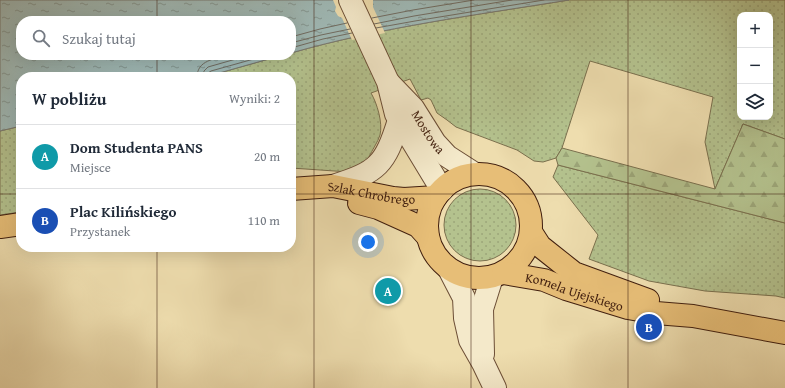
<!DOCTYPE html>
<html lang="pl">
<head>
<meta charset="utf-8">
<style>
	:root { --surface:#fff; --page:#f6f6f7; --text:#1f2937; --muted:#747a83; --line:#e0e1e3; --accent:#8f2418 }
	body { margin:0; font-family:"Gentium Book Plus",serif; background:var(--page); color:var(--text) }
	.controls { position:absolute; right:12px; top:12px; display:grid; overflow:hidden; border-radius:8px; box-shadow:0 4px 16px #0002 }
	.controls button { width:36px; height:36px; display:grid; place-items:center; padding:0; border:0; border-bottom:1px solid var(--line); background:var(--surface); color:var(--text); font:20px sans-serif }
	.you { position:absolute; left:368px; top:242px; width:14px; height:14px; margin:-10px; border:3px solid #fff; border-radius:50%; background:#1a73e8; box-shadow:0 0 0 6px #1a73e833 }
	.badge { display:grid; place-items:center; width:26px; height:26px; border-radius:50%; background:var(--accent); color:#fff; font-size:13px; font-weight:700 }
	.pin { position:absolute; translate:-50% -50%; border:2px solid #fff; box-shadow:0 1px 4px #0006 }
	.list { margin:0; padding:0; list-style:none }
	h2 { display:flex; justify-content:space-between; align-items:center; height:52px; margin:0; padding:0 16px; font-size:17px }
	h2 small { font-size:13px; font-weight:400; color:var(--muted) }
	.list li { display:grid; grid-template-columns:26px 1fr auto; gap:12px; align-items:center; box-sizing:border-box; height:64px; padding:0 16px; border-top:1px solid var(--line) }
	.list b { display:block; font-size:15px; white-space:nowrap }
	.list p { margin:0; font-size:13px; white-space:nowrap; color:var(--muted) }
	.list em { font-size:13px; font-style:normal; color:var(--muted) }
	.icon { flex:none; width:22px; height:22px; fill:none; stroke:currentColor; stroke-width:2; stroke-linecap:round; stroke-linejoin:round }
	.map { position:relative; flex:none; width:785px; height:388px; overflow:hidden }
	.search { position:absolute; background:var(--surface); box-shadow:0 4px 16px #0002; left:16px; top:16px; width:280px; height:44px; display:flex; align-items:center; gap:10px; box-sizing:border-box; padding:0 14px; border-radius:16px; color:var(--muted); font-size:15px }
	.panel { position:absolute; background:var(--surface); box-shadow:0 4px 16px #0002; left:16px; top:72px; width:280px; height:180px; border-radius:16px }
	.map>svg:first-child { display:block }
	.grass { fill:url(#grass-dots); stroke:#7a704e; fill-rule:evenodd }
	.forest { fill:url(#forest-firs); stroke:#7a704e }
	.water { fill:url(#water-ripples); stroke:#797b73 }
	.pier { fill:#eeddae }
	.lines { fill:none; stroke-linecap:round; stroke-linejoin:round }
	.shore { stroke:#706c62; stroke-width:1 }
	.minor-casing { stroke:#6c4e36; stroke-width:24 }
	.major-casing { stroke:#401e0e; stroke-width:24 }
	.minor { stroke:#f4e9ca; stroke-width:22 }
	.major { stroke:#e7be77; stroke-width:22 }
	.grid { fill:none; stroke:#401e0e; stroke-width:1; stroke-opacity:0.55 }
	.labels { text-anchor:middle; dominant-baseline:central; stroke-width:3.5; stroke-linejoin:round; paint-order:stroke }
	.street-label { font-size:13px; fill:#401e0e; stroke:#f4e9ca }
</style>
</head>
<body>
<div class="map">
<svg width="785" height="388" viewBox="0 0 785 388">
	<defs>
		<pattern id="grass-dots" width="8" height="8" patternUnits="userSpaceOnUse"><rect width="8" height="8" fill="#b4c28e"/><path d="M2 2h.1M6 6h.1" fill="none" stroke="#9ca679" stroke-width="1.8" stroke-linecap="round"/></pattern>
		<pattern id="forest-firs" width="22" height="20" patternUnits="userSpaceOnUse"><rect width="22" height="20" fill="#b4c28e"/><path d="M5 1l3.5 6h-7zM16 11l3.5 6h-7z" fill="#9ca679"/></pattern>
		<pattern id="water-ripples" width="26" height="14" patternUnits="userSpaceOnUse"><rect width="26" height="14" fill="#9fb9b6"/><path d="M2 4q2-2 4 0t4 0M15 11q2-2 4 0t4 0" fill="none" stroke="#839692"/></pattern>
	</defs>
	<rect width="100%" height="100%" fill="#eeddae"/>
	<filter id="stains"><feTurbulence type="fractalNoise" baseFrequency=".005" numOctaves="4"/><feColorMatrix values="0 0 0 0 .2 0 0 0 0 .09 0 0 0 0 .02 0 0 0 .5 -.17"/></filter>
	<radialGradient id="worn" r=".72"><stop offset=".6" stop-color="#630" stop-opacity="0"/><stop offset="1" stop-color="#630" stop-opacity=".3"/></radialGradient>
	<g class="grass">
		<path d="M569,0h216v139l-42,-15 -28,65 -10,-47 8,-45 -123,-36 -28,87 -6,10 -13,4 -9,-1 -17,-11 -61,-23 -9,-7 -10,-7 -6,-13 -3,-2 -7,2 -11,-21 -39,14c6,10 12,30 9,42 -2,7 -8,15 -11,22l1,5 -21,10 -58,-4v-91h-86l78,-22h8v-2c91,-26 185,-38 278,-53zM740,15h30v102h-30z"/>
		<path d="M21,126v86l-21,3v-84z"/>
		<path d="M558,165l227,58v75l-9,-2 -71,-5 -56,-10 -60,-22 9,-24 -45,-58z"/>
		<circle cx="480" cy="225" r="36"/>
	</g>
	<path class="forest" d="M743,124l42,15v84l-227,-58 -2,-7 6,-10 153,41z"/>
	<path class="water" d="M0,0h569c-93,15 -187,27 -278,53v-32h-270v34h262l-78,22h-184v49l-21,5z"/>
	<path class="pier" d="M333,0h40v7l12,26 -33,7 -10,-22 -4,-2 -3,-5 1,-4z"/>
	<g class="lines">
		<g class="shore">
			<path d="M372,18l41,-8 61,-10"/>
			<path d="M374,24l40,-8 98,-16"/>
			<path d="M376,28l39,-7 129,-21"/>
			<path d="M291,37l29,-8 27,-6"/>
			<path d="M291,43l30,-8 29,-6"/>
			<path d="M291,48l32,-9 29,-6"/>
			<path d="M197,77c0,-17 18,-18 31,-22"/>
			<path d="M203,77l1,-6 4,-4 42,-12"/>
			<path d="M208,77v-4l3,-2 57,-16"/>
		</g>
		<g class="minor-casing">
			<g id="minor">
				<path d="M350,0l38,82 8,32 46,76"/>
				<path id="s1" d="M389,83l24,25 22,35 12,13 28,18"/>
				<path d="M333,186c45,-14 52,-21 66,-66"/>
				<path d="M449,269l15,29 1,20 5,22 13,23 12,25"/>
				<path d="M483,354l-1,-45 10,-32"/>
			</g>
		</g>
		<g class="major-casing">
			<g id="major">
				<circle cx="479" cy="226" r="52"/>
				<path id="s2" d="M291,189l42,-3 60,12 11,1 32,-2"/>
				<path d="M359,203l19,5 40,18 10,11"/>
				<path d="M0,227l21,-3"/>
				<path d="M531,232l9,14 34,27 74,27"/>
				<path id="s3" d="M503,273l41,7 22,9 62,19 28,5 37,3 92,17"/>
			</g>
		</g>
		<use href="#minor" class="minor"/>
		<use href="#major" class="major"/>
	</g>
	<path class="grid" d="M157,0v21M314,0v388M471,0v388M628,0v388M157,55v22M0,194h21M291,194h494M157,247v141"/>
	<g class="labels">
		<g class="street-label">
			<text stroke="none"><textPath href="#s1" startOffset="63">Mostowa</textPath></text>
			<text stroke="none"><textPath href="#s2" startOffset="81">Szlak Chrobrego</textPath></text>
			<text stroke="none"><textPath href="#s3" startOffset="74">Kornela Ujejskiego</textPath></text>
		</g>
	</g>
	<rect width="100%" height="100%" filter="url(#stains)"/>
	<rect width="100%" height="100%" fill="url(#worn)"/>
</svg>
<div class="controls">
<button>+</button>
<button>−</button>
<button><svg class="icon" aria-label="layers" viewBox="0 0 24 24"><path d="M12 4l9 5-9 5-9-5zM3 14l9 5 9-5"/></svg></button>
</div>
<div class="you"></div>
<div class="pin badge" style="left:388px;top:291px;background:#0f9aa8">A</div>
<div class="pin badge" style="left:649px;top:327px;background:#1a4fb4">B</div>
<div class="search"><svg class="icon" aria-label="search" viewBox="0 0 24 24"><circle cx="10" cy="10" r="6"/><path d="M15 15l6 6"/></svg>Szukaj tutaj</div>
<section class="panel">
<h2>W pobliżu<small>Wyniki: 2</small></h2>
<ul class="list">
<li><span class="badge" style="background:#0f9aa8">A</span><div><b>Dom Studenta PANS</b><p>Miejsce</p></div><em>20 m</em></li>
<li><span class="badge" style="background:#1a4fb4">B</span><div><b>Plac Kilińskiego</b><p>Przystanek</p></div><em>110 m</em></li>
</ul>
</section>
</div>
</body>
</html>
